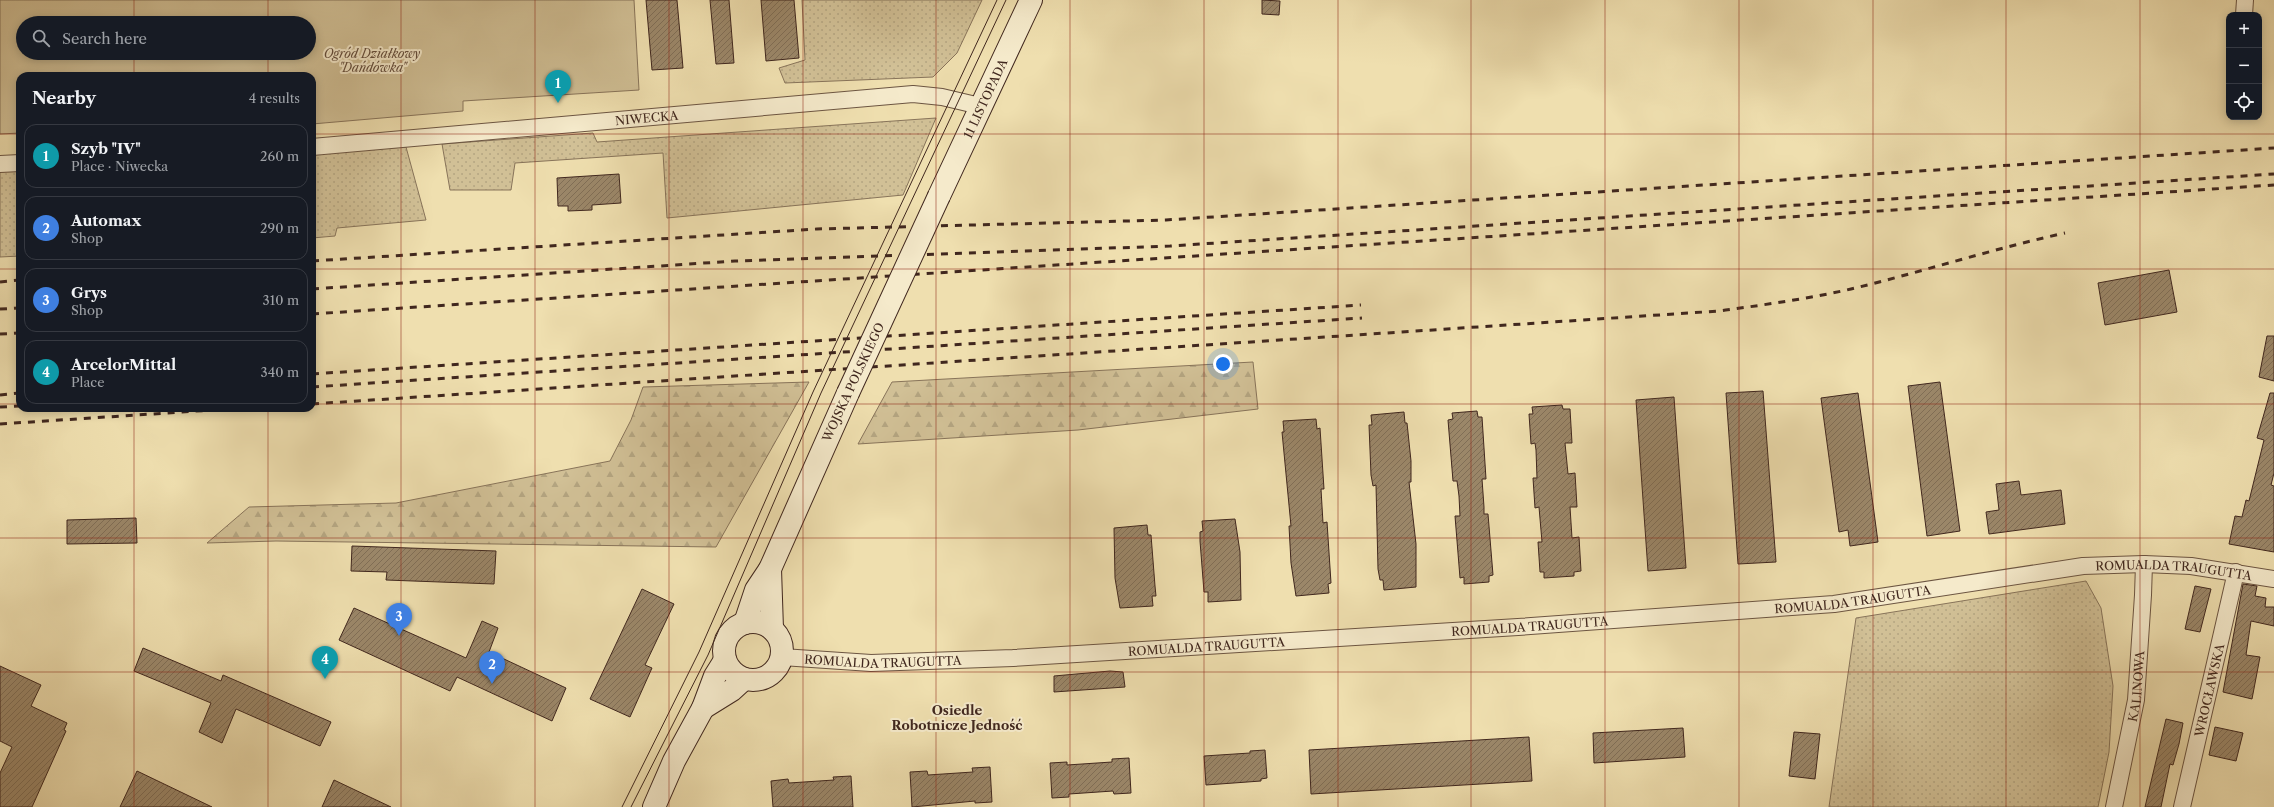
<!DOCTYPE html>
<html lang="en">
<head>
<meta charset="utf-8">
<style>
	:root { --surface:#171b24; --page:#20242c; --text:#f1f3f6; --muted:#9ea1a6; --line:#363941; --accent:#b45309 }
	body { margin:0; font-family:"Libre Caslon Text",serif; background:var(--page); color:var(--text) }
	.controls { position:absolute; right:12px; top:12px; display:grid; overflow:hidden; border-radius:8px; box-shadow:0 2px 10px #0003 }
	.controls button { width:36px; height:36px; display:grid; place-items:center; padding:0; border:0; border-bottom:1px solid var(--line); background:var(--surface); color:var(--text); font:20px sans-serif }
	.you { position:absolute; left:1223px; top:364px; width:14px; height:14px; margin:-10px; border:3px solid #fff; border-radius:50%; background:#1a73e8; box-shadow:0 0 0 6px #1a73e833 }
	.badge { display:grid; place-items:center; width:26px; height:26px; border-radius:50%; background:var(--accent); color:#fff; font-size:13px; font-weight:700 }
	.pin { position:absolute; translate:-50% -33px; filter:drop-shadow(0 1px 2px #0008) }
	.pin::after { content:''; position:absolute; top:21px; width:14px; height:12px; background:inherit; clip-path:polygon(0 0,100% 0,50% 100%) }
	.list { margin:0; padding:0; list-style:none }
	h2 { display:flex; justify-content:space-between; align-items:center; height:52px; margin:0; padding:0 16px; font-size:17px }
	h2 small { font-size:13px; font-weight:400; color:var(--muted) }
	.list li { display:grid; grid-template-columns:26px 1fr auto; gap:12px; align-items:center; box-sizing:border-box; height:64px; margin:0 8px 8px; padding:0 8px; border:1px solid var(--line); border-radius:12px }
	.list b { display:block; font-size:15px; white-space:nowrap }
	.list p { margin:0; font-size:13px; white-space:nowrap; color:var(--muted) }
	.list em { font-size:13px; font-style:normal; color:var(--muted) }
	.icon { flex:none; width:22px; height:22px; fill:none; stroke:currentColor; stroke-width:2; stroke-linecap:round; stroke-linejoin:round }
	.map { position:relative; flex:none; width:2274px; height:807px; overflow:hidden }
	.search { position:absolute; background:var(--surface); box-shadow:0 2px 10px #0003; left:16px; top:16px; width:300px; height:44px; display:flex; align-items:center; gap:10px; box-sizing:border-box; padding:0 14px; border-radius:22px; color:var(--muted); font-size:15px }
	.panel { position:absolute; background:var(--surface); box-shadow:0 2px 10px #0003; left:16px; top:72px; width:300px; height:340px; border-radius:12px }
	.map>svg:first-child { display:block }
	.grass { fill:url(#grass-dots); stroke:#88745a }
	.forest { fill:url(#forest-firs); stroke:#88745a }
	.garden { fill:#d1c096; stroke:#88745a; fill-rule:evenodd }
	.building { fill:url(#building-hatch); stroke:#40271e }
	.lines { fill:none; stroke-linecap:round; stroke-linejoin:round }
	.minor-casing { stroke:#6c5542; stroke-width:18 }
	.secondary-casing { stroke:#40271e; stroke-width:24 }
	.minor { stroke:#f5eacb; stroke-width:16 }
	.secondary { stroke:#f5eacb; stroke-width:22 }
	.tram { stroke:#40271e; stroke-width:1 }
	.rail { stroke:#40271e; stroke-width:3; stroke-dasharray:7 7; stroke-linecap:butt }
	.secondary-bridge-casing { stroke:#40271e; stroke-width:24; stroke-linecap:butt }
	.secondary-bridge { stroke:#f5eacb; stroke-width:22 }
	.grid { fill:none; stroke:#8f2418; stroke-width:1; stroke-opacity:0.55 }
	.labels { text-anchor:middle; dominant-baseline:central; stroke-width:4; stroke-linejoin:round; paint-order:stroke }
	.park-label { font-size:12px; font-style:italic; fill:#644d3c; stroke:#f5eacb }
	.street-label { font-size:12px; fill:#40271e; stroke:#f5eacb }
	.neighbourhood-label { font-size:13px; font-weight:bold; fill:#40271e; stroke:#f5eacb }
</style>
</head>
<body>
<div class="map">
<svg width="2274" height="807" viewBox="0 0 2274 807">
	<defs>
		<pattern id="grass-dots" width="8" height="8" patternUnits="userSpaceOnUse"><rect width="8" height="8" fill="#d1c096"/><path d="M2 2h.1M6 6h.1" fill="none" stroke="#b4a581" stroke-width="1.8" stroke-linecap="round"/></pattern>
		<pattern id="forest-firs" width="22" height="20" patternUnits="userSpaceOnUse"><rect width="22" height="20" fill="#d1c096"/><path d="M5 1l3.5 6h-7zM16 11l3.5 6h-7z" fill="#b4a581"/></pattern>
		<pattern id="building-hatch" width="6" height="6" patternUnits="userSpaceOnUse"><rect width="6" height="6" fill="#9b8769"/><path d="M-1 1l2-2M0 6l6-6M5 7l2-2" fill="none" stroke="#806e56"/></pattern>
	</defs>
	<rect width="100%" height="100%" fill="#efdfaf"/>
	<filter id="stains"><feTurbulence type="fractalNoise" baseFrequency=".005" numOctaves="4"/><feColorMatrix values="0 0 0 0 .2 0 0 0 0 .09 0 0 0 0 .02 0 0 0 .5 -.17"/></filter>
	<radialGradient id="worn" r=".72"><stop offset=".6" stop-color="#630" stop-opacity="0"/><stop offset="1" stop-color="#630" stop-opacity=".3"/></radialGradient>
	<g class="grass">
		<path d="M802,0h180l-25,53 -24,24 -148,6 -6,-15 26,-8z"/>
		<path d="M936,118l-33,77 -236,23 -4,-65 -148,10 -4,27h-61l-8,-46 151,-11 4,9z"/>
		<path d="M406,147l20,73 -89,8 -2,8 -23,2v-85z"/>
		<path d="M20,170v86l-20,1v-85z"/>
		<path d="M2086,581l15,27 12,78 -4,66 -11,55h-269l27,-189z"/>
	</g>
	<g class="forest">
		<path d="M1253,362l5,47 -180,21 -220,14 34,-62z"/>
		<path d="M809,382l-93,165 -440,-6 -69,2 42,-36 147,-4 214,-42 21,-41 12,-33z"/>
	</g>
	<path class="garden" d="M0,0h634l5,90 -176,11v10l-151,13v-48h-292v57l-20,1zM23,23h286v30h-286z"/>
	<g class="building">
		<path d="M646,0h31l6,68 -31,2z"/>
		<path d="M710,0h19l5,63 -18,1z"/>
		<path d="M761,0h33l5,58 -33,3z"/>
		<path d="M1262,0l18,1 -1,14 -17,-1z"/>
		<path d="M619,174l2,29 -29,2v5l-24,1v-5h-10l-1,-28z"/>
		<path d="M2169,270l8,42 -72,13 -7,-42z"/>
		<path d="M2267,336h7v45l-15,-4z"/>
		<path d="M1940,382l20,149 -33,5 -19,-150z"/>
		<path d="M1763,391l13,171 -38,2 -12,-171z"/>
		<path d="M1858,393l20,149 -28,4 -2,-16 -9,2 -18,-134z"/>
		<path d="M2270,393h4v80l-3,12 3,1v66l-45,-8 6,-28 7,1 4,-17 3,1 15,-61 -7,-2z"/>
		<path d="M1674,397l12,171 -38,3 -12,-171z"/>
		<path d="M1562,405l1,4h7l2,34h-7l3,31 7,-1 2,34h-7l2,31 7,-1 2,34 -7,1v4l-30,2v-6h-4l-2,-30h4l-3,-35 -4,1 -2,-30h4l-1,-28 -1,-7 -4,1 -2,-30h4l-1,-7z"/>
		<path d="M1477,411l1,6h4l4,62h-4l2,28v7h4l5,61 -4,1v6l-25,2v-7l-4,1 -5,-62h5l-1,-20 -2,-15h-4l-5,-61 5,-1 -1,-6z"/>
		<path d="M1404,412l1,11h2l4,38v21h-2l7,62v43l-32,3 -1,-10h-3l-2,-11 -2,-84 -3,1 -2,-11 -2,-50h3l-1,-10z"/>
		<path d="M1316,419l1,10 3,-1 4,61h-3l2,34 4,-1 4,61 -3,1 1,9 -33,3 -5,-33 -2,-37h2l-9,-94h2l-1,-11z"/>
		<path d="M2019,481l2,14 40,-5 4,34 -76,10 -3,-22 13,-2 -3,-26z"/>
		<path d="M136,518l1,25 -70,1v-24z"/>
		<path d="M1235,519l5,33 1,48 -33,2v-10h-4l-4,-51v-9l3,-1 -1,-10z"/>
		<path d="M1147,525l1,10h3l4,51 1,10h-4l1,10 -33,2 -5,-30 -1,-50z"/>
		<path d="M352,546l144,5 -2,33 -108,-4 1,-8 -36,-1z"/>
		<path d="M2243,584l14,2 -2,10 11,2 -1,9h9v19l-23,-5 -5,34 14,2 -8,42 -29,-7z"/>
		<path d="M2195,586l16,3 -11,43 -15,-3z"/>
		<path d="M642,589l32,15 -29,61 7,3 -22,49 -40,-18z"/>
		<path d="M354,608l112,50 16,-37 16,7 -9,24 77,36 -14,33 -95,-44 -7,14 -111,-51z"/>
		<path d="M143,648l78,33 2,-6 108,47 -11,24 -84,-37 -14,34 -23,-11 12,-29 -77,-32z"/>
		<path d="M0,666l41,19 -10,21 36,17 -3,7 2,1 -34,76h-32v-34l12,-26 -12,-6z"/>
		<path d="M1110,671l13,1 2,15 -71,5v-16z"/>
		<path d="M2166,719l17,4 -4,21 -6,21 -3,-1 -9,43h-16z"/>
		<path d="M2215,727l28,6 -7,28 -27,-6z"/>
		<path d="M1683,728l2,29 -91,6 -1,-30z"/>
		<path d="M1794,732l26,2 -5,45 -26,-3z"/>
		<path d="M1529,737l3,44 -221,13 -2,-44z"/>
		<path d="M1265,750l2,28 -6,1v2l-55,4 -2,-29 46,-3v-2z"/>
		<path d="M1129,758l2,35 -17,1 -1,-3 -44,3v3l-17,1 -2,-35 17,-1v3l45,-3v-3z"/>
		<path d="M990,767l2,35 -17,1v-2l-63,6 -2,-35 17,-1 1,4 45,-3 -1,-4z"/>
		<path d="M137,771l75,36h-92z"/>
		<path d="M851,776l2,31h-80l-2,-26 17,-2 1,4 45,-3 -1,-3z"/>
		<path d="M334,780l57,27h-69z"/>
	</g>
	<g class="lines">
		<g class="minor-casing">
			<g id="minor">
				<path d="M2244,15l1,-15"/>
				<path id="s1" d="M312,147l601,-53 29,3 38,9"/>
				<path d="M0,164l20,-1"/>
				<path id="s2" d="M782,657l89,6 142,-5 505,-31 316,-23 249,-38 61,-2 47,2 83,13"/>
				<path id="s3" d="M2114,807l22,-107 7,-105 1,-31"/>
				<path id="s4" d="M2182,807l54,-235"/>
			</g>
		</g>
		<g class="secondary-casing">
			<g id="secondary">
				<path id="s5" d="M939,196l92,-196"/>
				<path d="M770,569l2,60"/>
				<circle cx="753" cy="651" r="29"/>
				<path d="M745,623l11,-33 14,-21 78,-176"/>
				<path d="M703,708l29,-18 12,-11"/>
				<path d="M654,807l20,-46 29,-53 12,-32 10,-16"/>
			</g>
		</g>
		<use href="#minor" class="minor"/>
		<use href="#secondary" class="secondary"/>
		<g class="tram">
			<path d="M622,807l77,-155 114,-260 184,-392"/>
			<path d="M631,807l77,-152 113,-262 185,-393"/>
		</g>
		<g class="rail">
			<path d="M312,261l505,-32 349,-9 1108,-72"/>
			<path d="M0,282l20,-2"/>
			<path d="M312,289l423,-28 435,-15 1104,-72"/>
			<path d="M0,309l20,-1"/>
			<path d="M312,314l1962,-129"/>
			<path d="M0,334l20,-1"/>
			<path d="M312,374l1049,-69"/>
			<path d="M312,387l1050,-69"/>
			<path d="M0,395l20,-2"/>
			<path d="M312,404l1407,-93c44,-6 88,-12 132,-22 71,-17 141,-40 214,-56"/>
			<path d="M0,407l20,-1"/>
			<path d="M0,424l243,-16"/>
		</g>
		<g class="secondary-bridge-casing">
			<path id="secondary-bridge" d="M848,393l91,-197"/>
		</g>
		<use href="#secondary-bridge" class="secondary-bridge"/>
	</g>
	<path class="grid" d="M134,0v23M268,0v23M401,0v807M535,0v807M669,0v807M803,0v807M936,0v807M1070,0v807M1204,0v807M1338,0v807M1471,0v807M1605,0v807M1739,0v807M1873,0v807M2006,0v807M2140,0v807M134,53v23M268,53v23M0,134h20M312,134h1962M0,269h20M312,269h1962M0,404h20M312,404h1962M134,408v399M268,408v399M0,538h2274M0,672h2274"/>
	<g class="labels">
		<g class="park-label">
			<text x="372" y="53">Ogród Działkowy<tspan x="372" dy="14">"Dańdówka"</tspan></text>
		</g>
		<g class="street-label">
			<text stroke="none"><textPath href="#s5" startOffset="108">11 LISTOPADA</textPath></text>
			<text stroke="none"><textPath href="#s1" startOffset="336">NIWECKA</textPath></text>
			<text transform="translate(853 382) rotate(-65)">WOJSKA POLSKIEGO</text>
			<text stroke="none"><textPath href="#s2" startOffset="1397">ROMUALDA TRAUGUTTA</textPath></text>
			<text stroke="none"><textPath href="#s2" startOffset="1073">ROMUALDA TRAUGUTTA</textPath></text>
			<text stroke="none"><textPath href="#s2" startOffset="749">ROMUALDA TRAUGUTTA</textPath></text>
			<text stroke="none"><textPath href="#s2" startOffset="425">ROMUALDA TRAUGUTTA</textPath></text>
			<text stroke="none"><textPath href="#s2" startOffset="101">ROMUALDA TRAUGUTTA</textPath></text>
			<text stroke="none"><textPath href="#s3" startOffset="123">KALINOWA</textPath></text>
			<text stroke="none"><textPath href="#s4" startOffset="120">WROCŁAWSKA</textPath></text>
		</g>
		<g class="neighbourhood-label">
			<text x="957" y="710">Osiedle<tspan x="957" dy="15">Robotnicze Jedność</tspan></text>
		</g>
	</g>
	<rect width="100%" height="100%" filter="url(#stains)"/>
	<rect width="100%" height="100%" fill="url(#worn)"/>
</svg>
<div class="controls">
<button>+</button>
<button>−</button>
<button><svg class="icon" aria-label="locate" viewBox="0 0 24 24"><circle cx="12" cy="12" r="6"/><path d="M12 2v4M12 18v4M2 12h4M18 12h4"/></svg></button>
</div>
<div class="you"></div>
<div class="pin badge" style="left:558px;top:103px;background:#0f9aa8">1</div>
<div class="pin badge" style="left:492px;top:684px;background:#3f7fe0">2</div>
<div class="pin badge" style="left:399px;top:636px;background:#3f7fe0">3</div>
<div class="pin badge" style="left:325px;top:679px;background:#0f9aa8">4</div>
<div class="search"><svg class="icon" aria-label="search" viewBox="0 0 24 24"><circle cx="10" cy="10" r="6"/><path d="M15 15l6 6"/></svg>Search here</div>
<section class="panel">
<h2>Nearby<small>4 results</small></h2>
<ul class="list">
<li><span class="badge" style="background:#0f9aa8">1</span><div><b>Szyb &quot;IV&quot;</b><p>Place · Niwecka</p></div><em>260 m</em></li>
<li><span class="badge" style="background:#3f7fe0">2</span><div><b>Automax</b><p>Shop</p></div><em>290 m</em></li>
<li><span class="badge" style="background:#3f7fe0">3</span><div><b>Grys</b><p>Shop</p></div><em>310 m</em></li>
<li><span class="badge" style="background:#0f9aa8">4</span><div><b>ArcelorMittal</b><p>Place</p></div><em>340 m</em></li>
</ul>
</section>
</div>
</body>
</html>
